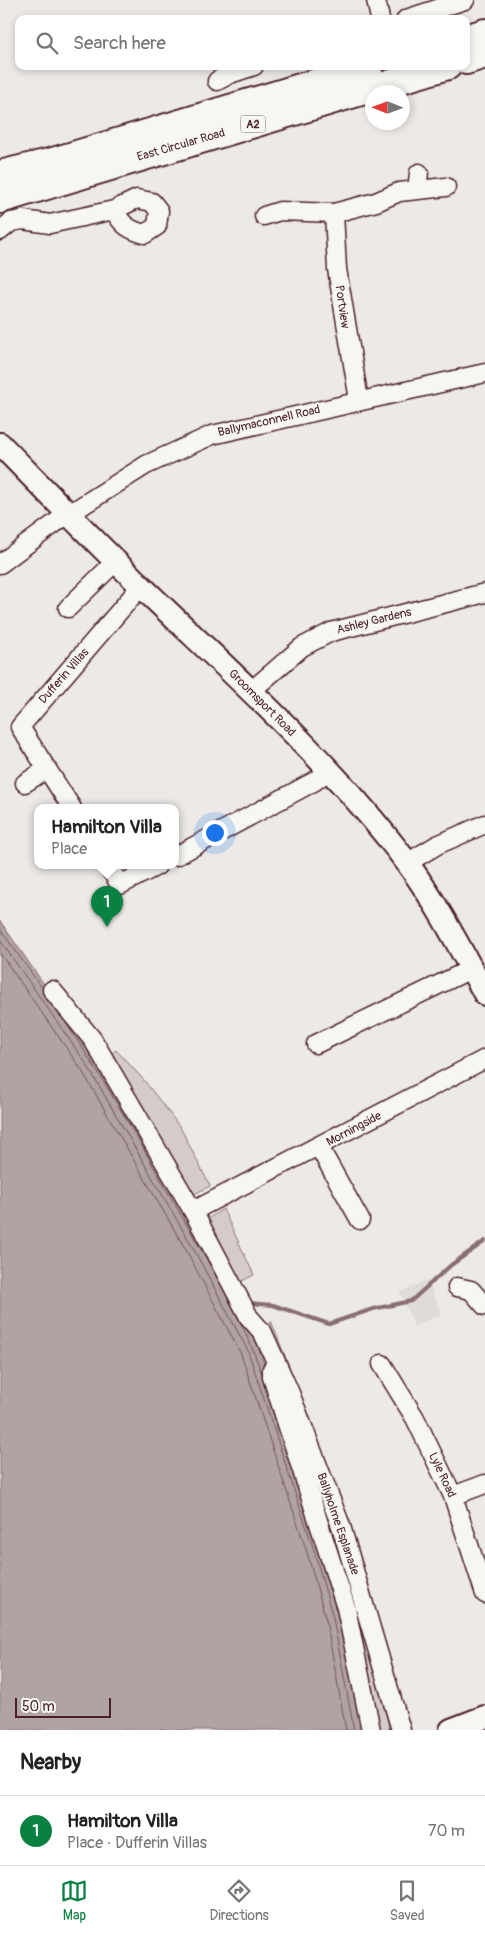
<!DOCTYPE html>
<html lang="en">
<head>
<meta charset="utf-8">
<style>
	:root { --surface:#fff; --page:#f2f2f2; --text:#222; --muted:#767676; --line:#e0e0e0; --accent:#0b8043 }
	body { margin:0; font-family:Pangolin,sans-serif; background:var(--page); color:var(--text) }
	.compass { position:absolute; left:365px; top:85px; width:45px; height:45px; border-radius:50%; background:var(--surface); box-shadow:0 2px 8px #0003; rotate:271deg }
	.scale { position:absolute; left:15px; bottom:12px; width:96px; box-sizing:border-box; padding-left:5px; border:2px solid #4a1f2b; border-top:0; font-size:14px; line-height:18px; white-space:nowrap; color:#4a1f2b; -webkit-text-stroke:4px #f6f6f2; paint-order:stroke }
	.you { position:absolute; left:214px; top:832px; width:18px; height:18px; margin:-12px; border:4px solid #fff; border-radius:50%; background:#1a73e8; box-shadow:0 0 0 8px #1a73e833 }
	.badge { display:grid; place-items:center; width:32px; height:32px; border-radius:50%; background:var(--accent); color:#fff; font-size:16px; font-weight:700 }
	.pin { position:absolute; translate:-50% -41px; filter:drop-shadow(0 1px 2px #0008) }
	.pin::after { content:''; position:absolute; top:26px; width:18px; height:15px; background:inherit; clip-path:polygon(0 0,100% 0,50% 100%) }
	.popup { position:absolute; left:34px; top:804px; width:145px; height:65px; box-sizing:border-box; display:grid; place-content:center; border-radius:10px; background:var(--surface); filter:drop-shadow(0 1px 4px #0005); font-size:16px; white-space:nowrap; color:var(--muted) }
	.popup b { font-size:19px; color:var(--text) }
	.popup::after { content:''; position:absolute; left:50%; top:100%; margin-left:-10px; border:10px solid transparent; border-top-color:var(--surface) }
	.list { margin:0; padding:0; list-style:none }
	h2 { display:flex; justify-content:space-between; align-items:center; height:65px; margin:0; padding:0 20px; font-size:21px }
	h2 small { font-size:16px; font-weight:400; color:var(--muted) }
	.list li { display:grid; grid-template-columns:32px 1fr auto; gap:15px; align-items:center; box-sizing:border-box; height:70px; padding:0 20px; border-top:1px solid var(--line) }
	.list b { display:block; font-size:19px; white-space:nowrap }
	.list p { margin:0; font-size:16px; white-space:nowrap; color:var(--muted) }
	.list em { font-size:16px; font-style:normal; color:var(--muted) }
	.icon { flex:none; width:28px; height:28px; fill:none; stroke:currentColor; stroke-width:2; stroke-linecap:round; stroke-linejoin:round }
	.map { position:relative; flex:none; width:485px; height:1730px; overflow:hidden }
	.search { position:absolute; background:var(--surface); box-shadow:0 2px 8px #0003; left:15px; right:15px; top:15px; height:55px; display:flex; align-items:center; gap:12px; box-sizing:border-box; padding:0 18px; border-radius:10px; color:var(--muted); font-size:19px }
	.sheet { height:135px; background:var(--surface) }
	nav { display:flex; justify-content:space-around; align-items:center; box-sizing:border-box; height:70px; border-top:1px solid var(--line); background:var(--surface); font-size:14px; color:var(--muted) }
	nav a { display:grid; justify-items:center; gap:2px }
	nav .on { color:var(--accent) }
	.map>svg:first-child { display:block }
	.built { fill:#e0dad8 }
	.green { fill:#d4cbca; stroke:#8f757a }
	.water { fill:#b1a2a3; stroke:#886e73 }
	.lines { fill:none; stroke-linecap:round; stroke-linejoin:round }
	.shore { stroke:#73535b; stroke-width:1 }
	.stream { stroke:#886e73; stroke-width:4 }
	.minor-casing { stroke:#4a1f2b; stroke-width:21 }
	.major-casing { stroke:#4a1f2b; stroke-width:26 }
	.highway-casing { stroke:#4a1f2b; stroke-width:30 }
	.minor { stroke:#f6f6f2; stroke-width:18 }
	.major { stroke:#f6f6f2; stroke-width:22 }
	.highway { stroke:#f6f6f2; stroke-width:26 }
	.labels { text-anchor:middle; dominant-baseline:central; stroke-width:4; stroke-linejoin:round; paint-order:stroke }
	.shield { fill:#f6f6f2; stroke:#7e6067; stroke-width:1 }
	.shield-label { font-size:11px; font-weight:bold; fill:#4a1f2b }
	.street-label { font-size:12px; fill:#4a1f2b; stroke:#f6f6f2 }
</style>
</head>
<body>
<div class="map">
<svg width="485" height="1730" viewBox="0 0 485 1730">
	<rect width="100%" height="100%" fill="#ece9e6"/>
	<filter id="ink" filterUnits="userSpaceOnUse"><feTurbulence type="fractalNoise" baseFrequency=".02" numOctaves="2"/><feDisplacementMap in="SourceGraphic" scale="10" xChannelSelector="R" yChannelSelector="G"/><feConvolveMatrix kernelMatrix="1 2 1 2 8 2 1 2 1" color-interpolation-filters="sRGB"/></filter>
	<g filter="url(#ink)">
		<path class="built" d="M427,1280l15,34 -28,12 -14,-34z"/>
		<g class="green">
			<path d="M116,1050l27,29 37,48 30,59 -18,9 -82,-140z"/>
			<path d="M223,1209l31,66 -16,8 -32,-63z"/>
			<path d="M271,1321l24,60 -11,-5 -14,-44z"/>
			<path d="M289,1407l50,127 51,196h-16z"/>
		</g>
		<path class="water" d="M0,921l96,138 46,78 116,209 67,200 40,184h-365z"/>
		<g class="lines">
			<g class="shore">
				<path d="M0,929l42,59"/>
				<path d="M0,940l87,125 105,181 56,105 66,199 19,68 21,112"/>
				<path d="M0,953l81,116 105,181 55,104 66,198 19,68 20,110"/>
				<path d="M66,1023c42,62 78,127 115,192 29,50 62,103 81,159"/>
			</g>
			<path class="stream" d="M248,1303l25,2 56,19 44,-15 38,-8 40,-36 34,-24"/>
			<g class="minor-casing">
				<g id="minor">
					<path d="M376,0l4,19"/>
					<path d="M406,19l59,-19"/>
					<path d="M217,81l13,-7 24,-8"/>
					<path d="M417,189l2,-16"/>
					<path d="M334,213l3,56 22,131"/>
					<path d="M264,216l16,-5 54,2 42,-11 23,-10 47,-5"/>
					<path d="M0,231l11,-9 12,-2 27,4 64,-14 23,-11 15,3 7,9 -2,15 -12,8c-16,-4 -23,-9 -31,-24"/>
					<path d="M0,564l58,-43 88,-56 66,-30 273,-62"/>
					<path d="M68,608l48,-47"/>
					<path d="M251,691l51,-44 29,-15 154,-39"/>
					<path d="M25,783l22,-14"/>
					<path d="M72,808l-52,-81 121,-141"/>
					<path d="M176,856l139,-75 14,-11"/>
					<path d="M407,863l30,-18 48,-21"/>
					<path d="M108,866l12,19 37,-19"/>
					<path d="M52,990l41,50 100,171 56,106 14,16 27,60 51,133 60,204"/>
					<path d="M316,1044l155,-75"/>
					<path d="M319,1147l41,73"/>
					<path d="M193,1211l292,-152"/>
					<path d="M457,1287l14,3 14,16"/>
					<path d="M382,1364l33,54 38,78 32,98"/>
					<path d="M272,1369v8l74,231 25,122"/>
					<path d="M453,1496l32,-12"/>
				</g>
			</g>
			<g class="major-casing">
				<g id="major">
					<path d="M0,444c47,48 93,96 141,142 92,89 190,175 267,278 30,41 53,86 77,130"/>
					<path d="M451,1730l34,-13"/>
				</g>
			</g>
			<g class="highway-casing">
				<g id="highway">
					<path d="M466,38l19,-6"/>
					<path d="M466,61l19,-6"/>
					<path d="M0,174l53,-13 317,-95"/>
					<path d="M0,200l448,-134"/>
				</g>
			</g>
			<use href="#minor" class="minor"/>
			<use href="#major" class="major"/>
			<use href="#highway" class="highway"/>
		</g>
	</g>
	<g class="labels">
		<rect class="shield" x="240.5" y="115.5" width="25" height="17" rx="4"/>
		<g class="shield-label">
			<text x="253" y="124">A2</text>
		</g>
		<g class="street-label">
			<text transform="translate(181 145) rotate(-16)">East Circular Road</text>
			<text transform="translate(342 307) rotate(82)">Portview</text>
			<text transform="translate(269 421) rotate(-13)">Ballymaconnell Road</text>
			<text transform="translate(374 621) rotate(-14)">Ashley Gardens</text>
			<text transform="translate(64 676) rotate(-49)">Dufferin Villas</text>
			<text transform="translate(262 703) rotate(45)">Groomsport Road</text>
			<text transform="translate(354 1129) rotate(-28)">Morningside</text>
			<text transform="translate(442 1475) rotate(65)">Lyle Road</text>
			<text transform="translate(338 1524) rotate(71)">Ballyholme Esplanade</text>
		</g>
	</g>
</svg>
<svg class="compass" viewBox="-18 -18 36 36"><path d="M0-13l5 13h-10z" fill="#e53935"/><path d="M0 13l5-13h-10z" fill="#767676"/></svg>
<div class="scale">50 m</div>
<div class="you"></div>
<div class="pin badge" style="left:107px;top:927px">1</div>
<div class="popup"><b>Hamilton Villa</b>Place</div>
<div class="search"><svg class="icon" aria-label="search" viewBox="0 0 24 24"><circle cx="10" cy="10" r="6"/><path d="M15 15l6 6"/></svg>Search here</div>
</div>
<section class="sheet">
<h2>Nearby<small></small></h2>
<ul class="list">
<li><span class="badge">1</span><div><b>Hamilton Villa</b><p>Place · Dufferin Villas</p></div><em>70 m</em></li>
</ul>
</section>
<nav>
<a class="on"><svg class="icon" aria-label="map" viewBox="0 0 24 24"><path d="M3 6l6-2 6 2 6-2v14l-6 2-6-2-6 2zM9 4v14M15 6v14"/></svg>Map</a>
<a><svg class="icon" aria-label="directions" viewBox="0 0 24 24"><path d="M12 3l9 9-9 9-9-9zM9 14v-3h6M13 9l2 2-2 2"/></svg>Directions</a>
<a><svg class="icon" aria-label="saved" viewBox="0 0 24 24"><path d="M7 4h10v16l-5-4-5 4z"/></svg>Saved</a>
</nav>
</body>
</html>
